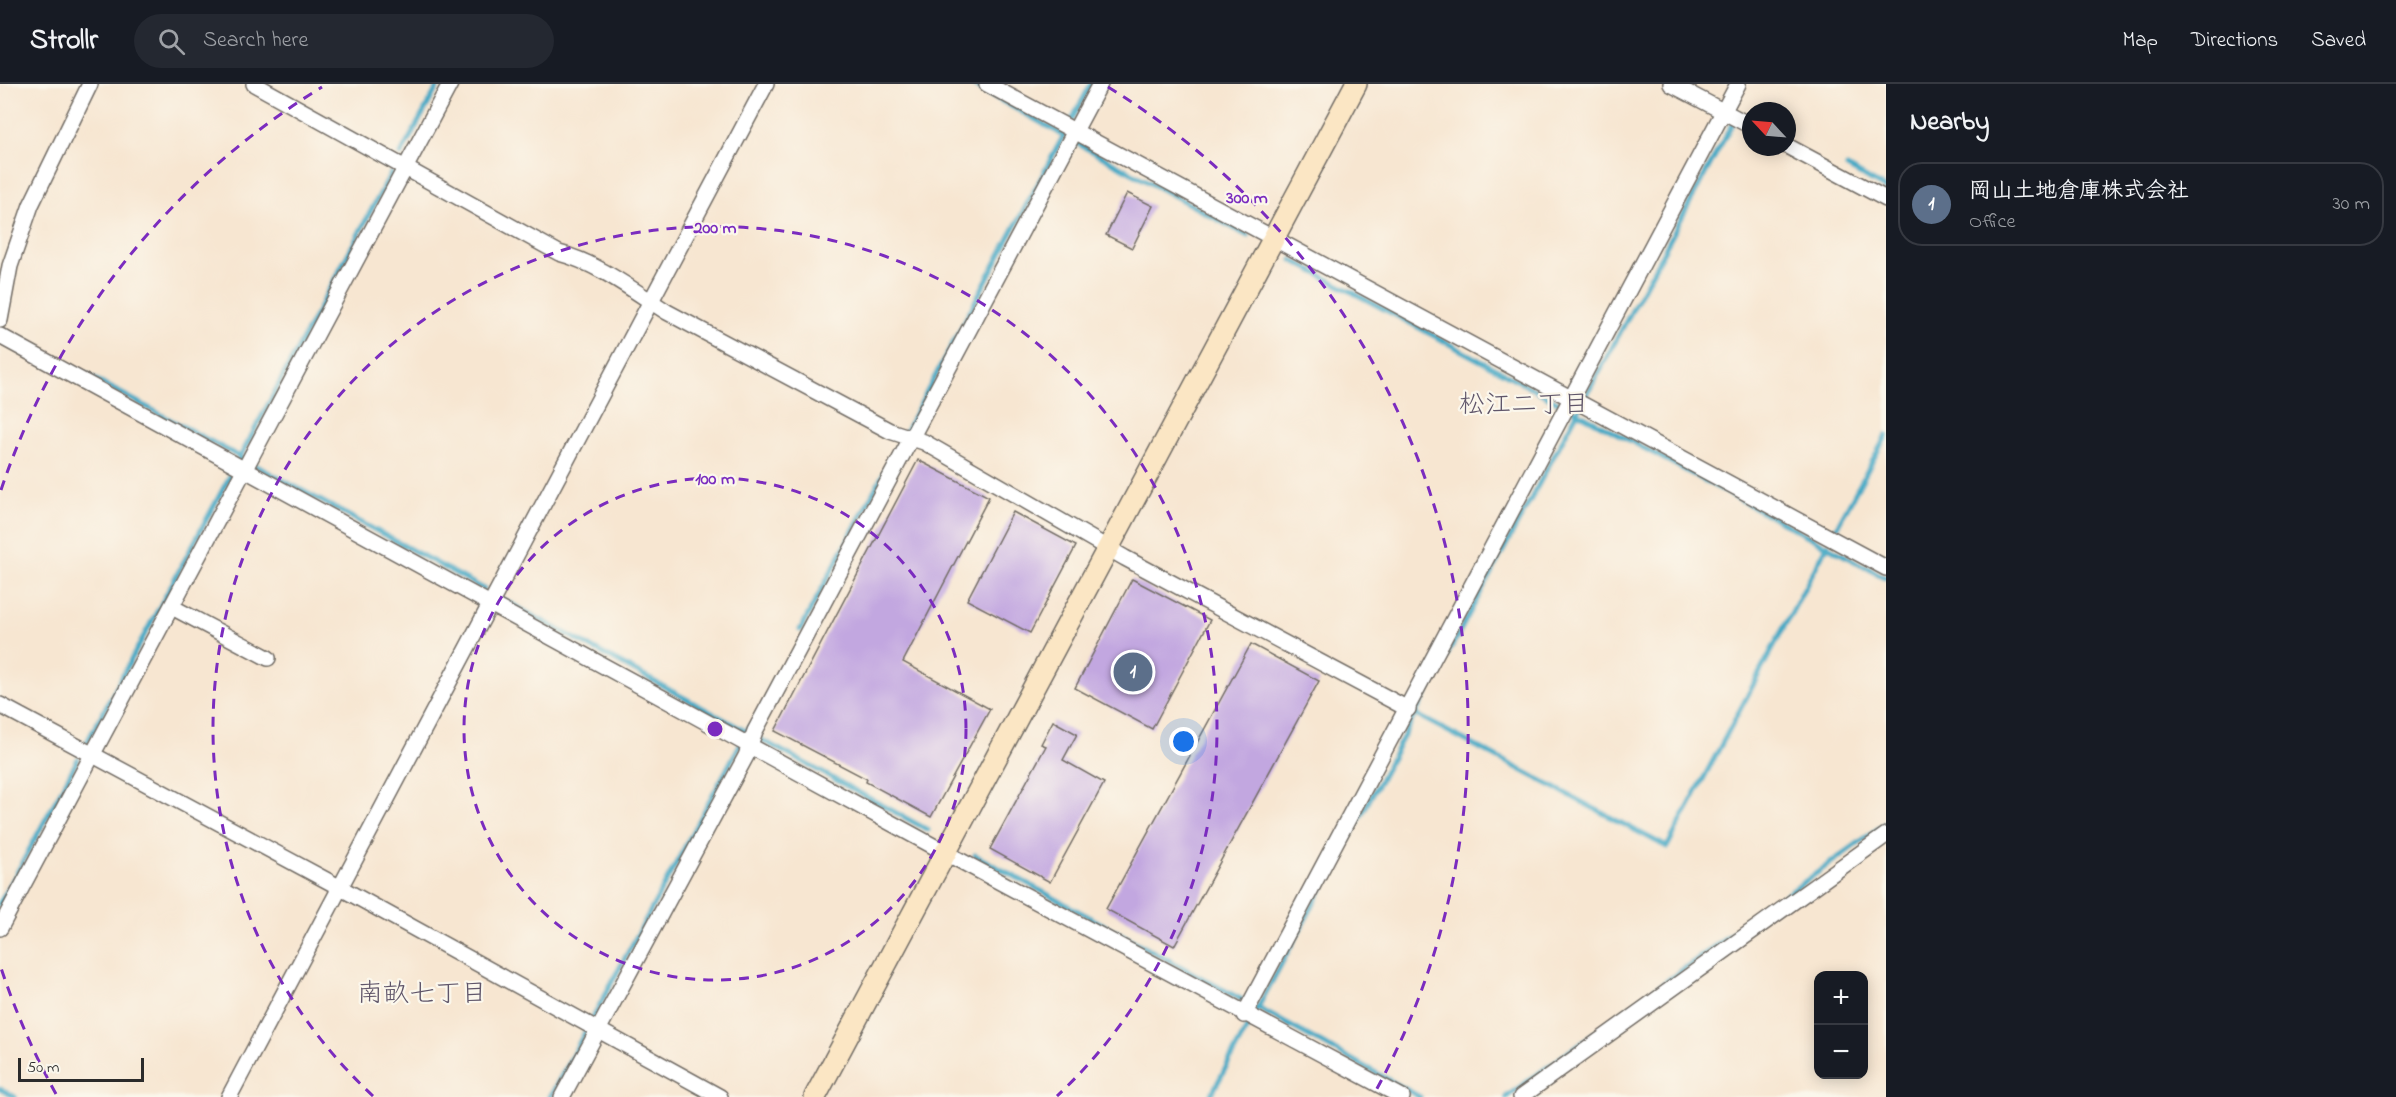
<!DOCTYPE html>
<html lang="en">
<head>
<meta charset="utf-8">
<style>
	:root { --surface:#171b24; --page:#242831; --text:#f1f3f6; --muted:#9ea1a6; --line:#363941; --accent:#d1495b }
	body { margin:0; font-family:"Indie Flower","Klee One",sans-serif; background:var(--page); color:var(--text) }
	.controls { position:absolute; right:18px; bottom:18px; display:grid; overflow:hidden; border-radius:12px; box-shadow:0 3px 15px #0003 }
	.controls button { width:54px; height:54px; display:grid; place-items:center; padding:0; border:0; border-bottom:2px solid var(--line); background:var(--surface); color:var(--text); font:30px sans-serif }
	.compass { position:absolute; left:1742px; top:18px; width:54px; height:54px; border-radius:50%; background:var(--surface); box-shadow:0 3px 15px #0003; rotate:296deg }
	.scale { position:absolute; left:18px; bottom:15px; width:126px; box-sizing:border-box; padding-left:6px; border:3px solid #2b2b2b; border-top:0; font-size:16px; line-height:21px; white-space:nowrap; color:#2b2b2b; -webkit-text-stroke:4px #fbf7ec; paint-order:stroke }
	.you { position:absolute; left:1184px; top:658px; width:21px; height:21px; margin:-15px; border:4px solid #fff; border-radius:50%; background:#1a73e8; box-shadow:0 0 0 9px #1a73e833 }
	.badge { display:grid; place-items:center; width:39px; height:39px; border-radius:50%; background:var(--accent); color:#fff; font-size:20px; font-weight:700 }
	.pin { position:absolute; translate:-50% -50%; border:3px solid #fff; box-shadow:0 2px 6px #0006 }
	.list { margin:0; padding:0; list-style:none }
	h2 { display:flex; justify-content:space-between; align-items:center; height:78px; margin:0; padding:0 24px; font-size:26px }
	h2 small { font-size:20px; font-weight:400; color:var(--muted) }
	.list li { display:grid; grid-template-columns:39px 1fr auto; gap:18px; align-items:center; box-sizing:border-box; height:84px; margin:0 12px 12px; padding:0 12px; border:2px solid var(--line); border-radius:24px }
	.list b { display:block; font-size:22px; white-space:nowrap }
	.list p { margin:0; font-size:20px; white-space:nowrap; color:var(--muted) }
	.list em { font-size:20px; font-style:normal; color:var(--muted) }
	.icon { flex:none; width:33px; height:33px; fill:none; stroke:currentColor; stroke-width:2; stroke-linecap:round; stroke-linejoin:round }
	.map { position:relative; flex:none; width:1886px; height:1013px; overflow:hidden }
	header { display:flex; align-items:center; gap:36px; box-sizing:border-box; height:84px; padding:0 30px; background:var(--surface); border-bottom:2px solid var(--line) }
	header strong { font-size:28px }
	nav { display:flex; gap:33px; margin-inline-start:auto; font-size:21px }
	.search { width:420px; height:54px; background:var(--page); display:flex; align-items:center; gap:15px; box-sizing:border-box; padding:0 21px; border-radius:33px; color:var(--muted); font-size:22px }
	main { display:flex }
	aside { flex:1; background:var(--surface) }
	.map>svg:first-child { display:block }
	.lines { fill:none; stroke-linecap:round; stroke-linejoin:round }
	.stream { stroke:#45a9c5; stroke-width:5 }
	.building { fill:#c2a7e0 }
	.street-casing { stroke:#726c65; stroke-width:18 }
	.secondary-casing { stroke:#726c65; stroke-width:24 }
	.street { stroke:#fff; stroke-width:15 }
	.secondary { stroke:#fbe6c4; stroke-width:21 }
	.ring { fill:none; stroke:#7b2cbf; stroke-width:3; stroke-dasharray:10 8 }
	.labels { text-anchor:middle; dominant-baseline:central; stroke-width:4.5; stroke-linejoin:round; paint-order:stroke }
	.neighbourhood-label { font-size:26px; fill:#60566a; stroke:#fbf7ec }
	.centre { fill:#7b2cbf; stroke:#fbf7ec; stroke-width:3 }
	.ring-label { font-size:18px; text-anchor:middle; font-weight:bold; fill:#7b2cbf; stroke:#fbf7ec; stroke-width:4.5; stroke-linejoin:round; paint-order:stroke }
</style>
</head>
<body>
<header>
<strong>Strollr</strong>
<div class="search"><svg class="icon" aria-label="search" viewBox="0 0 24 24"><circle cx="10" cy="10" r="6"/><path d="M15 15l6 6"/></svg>Search here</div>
<nav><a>Map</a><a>Directions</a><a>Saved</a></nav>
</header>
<main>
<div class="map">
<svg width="1886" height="1013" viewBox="0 0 1886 1013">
	<rect width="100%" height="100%" fill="#fbf7ec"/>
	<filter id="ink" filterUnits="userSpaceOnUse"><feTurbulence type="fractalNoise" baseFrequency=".0167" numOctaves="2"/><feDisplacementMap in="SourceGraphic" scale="12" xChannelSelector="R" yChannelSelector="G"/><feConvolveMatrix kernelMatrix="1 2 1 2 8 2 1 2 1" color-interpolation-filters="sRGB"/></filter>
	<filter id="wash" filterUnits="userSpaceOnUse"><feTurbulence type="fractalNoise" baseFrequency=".008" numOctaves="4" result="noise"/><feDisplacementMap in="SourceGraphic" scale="24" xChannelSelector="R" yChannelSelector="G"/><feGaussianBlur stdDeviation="1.35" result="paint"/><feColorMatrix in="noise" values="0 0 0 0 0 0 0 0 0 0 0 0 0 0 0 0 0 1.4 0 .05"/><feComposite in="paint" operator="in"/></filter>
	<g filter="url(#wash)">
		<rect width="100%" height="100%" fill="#f7e6d1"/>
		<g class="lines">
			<g class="stream">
				<path d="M971,0l94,52"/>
				<path d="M1073,57l175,95"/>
				<path d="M401,70l38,-70"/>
				<path d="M1847,83l39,22"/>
				<path d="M1292,176l273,146"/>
				<path d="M87,291l155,83"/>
				<path d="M1573,326l313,168"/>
				<path d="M238,377l153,-288"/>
				<path d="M255,381l229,124"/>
				<path d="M1834,448l52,-96"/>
				<path d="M504,516l424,230"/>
				<path d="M800,546l291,-546"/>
				<path d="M1415,630l252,133 161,-303"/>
				<path d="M87,658l145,-270"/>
				<path d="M975,771l273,148"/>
				<path d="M0,820l78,-145"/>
				<path d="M1256,923l164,90"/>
				<path d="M0,1005l15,8"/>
				<path d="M550,1013l200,-371"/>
				<path d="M1210,1013l522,-973"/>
				<path d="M1506,1013l380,-274"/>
			</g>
		</g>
		<g id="blocks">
			<g class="building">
				<path d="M1127,109l26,13 -21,42 -26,-13z"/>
				<path d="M918,376l71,37 -86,165 87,47 -59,108 -65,-35 1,-3 -92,-48z"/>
				<path d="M1013,428l63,34 -46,87 -63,-33z"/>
				<path d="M1132,495l78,41 -58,109 -77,-41z"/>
				<path d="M1251,560l68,37 -145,265 -68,-37z"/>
				<path d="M1053,637l24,13 -14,26 41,23 -54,99 -60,-33 56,-103 -5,-2z"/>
			</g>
		</g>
	</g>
	<g filter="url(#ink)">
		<use href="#blocks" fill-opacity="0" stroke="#726c65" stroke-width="1.5"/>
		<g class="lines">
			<g class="street-casing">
				<g id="street">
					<path d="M254,0l305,169c39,10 75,38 108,59l223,119 34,11 201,116 283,151"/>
					<path d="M987,0l899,484"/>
					<path d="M1671,0l80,42"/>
					<path d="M1787,62l99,53"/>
					<path d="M0,236l10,-54 21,-61 59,-121"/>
					<path d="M0,252l946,517 456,244"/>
					<path d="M172,523l96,51"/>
					<path d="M0,621l339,182 381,210"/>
					<path d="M0,844l450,-844"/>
					<path d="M1244,931l494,-931"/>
					<path d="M229,1013l537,-1013"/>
					<path d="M562,1013l184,-341 9,-25 345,-647"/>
					<path d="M1521,1013l365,-262"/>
				</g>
			</g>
			<g class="secondary-casing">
				<path id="secondary" d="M815,1013l541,-1013"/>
			</g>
			<use href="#street" class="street"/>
			<use href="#secondary" class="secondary"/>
		</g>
	</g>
	<g class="ring">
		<circle cx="715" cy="645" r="251"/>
		<path d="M373 1012A502 502 0 1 1 1057 1012"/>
		<path d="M56 1010A753 753 0 0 1 1 884M1 406A753 753 0 0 1 322 3M1108 3A753 753 0 0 1 1374 1010"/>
	</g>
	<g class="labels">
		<g class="neighbourhood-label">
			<text x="1524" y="322">松江二丁目</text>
			<text x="422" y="911">南畝七丁目</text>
		</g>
	</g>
	<circle cx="715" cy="645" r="9" class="centre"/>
	<g class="ring-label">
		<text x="1247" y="119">300 m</text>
		<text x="715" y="149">200 m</text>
		<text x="715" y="400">100 m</text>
	</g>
</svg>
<div class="controls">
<button>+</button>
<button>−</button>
</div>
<svg class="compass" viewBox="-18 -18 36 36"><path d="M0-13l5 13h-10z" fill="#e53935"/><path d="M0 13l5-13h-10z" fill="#9ea1a6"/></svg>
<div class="scale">50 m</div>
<div class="you"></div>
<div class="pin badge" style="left:1133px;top:588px;background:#5c6f8a">1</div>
</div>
<aside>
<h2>Nearby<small></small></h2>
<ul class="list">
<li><span class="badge" style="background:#5c6f8a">1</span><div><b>岡山土地倉庫株式会社</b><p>Office</p></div><em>30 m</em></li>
</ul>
</aside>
</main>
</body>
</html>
